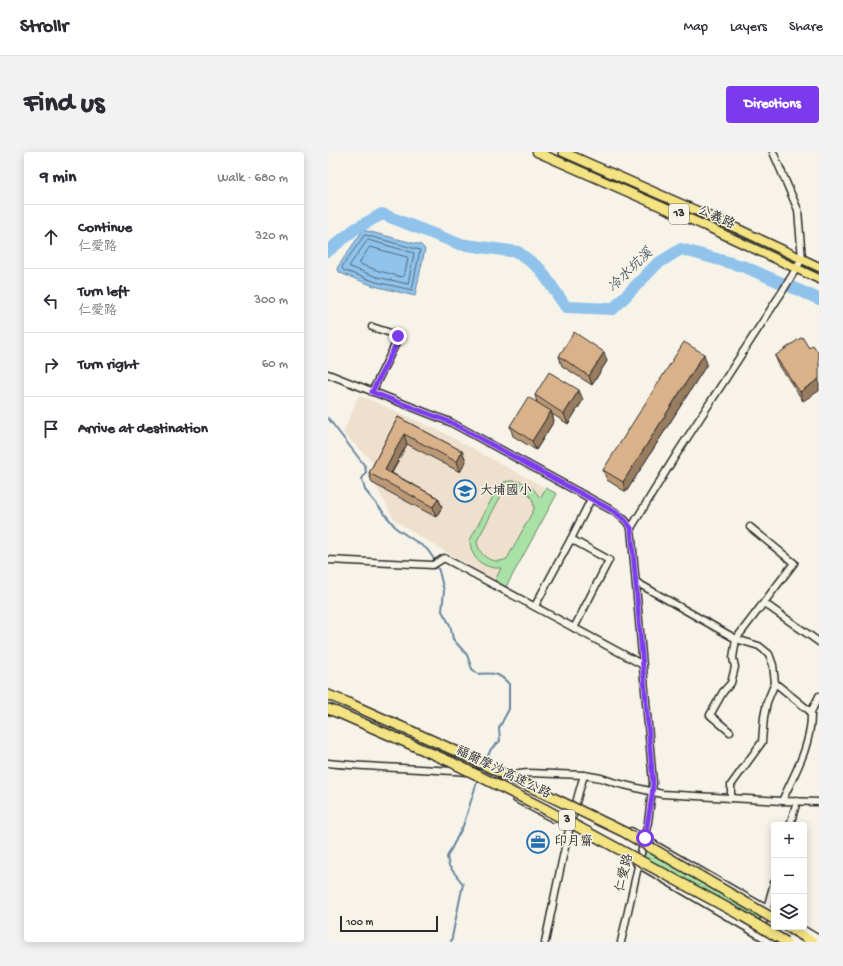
<!DOCTYPE html>
<html lang="en">
<head>
<meta charset="utf-8">
<style>
	:root { --surface:#fff; --page:#f2f2f3; --text:#2b2b33; --muted:#7c7c81; --line:#e1e1e2; --accent:#7c3aed }
	body { margin:0; font-family:"Gochi Hand","LXGW WenKai TC",sans-serif; background:var(--page); color:var(--text) }
	.controls { position:absolute; right:12px; bottom:12px; display:grid; overflow:hidden; border-radius:4px; box-shadow:0 2px 10px #0003 }
	.controls button { width:36px; height:36px; display:grid; place-items:center; padding:0; border:0; border-bottom:1px solid var(--line); background:var(--surface); color:var(--text); font:20px sans-serif }
	.scale { position:absolute; left:12px; bottom:10px; width:98px; box-sizing:border-box; padding-left:4px; border:2px solid #2b2b2b; border-top:0; font-size:11px; line-height:14px; white-space:nowrap; color:#2b2b2b; -webkit-text-stroke:3px #f7f3e8; paint-order:stroke }
	.stop { position:absolute; width:12px; height:12px; margin:-9px; border:3px solid #7c3aed; border-radius:50%; background:#fff }
	.stop.end { background:#7c3aed; border-color:#fff; box-shadow:0 1px 4px #0008 }
	.list { margin:0; padding:0; list-style:none }
	h2 { display:flex; justify-content:space-between; align-items:center; height:52px; margin:0; padding:0 16px; font-size:17px }
	h2 small { font-size:13px; font-weight:400; color:var(--muted) }
	.list li { display:grid; grid-template-columns:26px 1fr auto; gap:12px; align-items:center; box-sizing:border-box; height:64px; padding:0 16px; border-top:1px solid var(--line) }
	.list b { display:block; font-size:15px; white-space:nowrap }
	.list p { margin:0; font-size:13px; white-space:nowrap; color:var(--muted) }
	.list em { font-size:13px; font-style:normal; color:var(--muted) }
	.icon { flex:none; width:22px; height:22px; fill:none; stroke:currentColor; stroke-width:2; stroke-linecap:round; stroke-linejoin:round }
	.map { position:relative; flex:none; width:491px; height:790px; overflow:hidden; border-radius:4px }
	header { display:flex; align-items:center; gap:24px; box-sizing:border-box; height:56px; padding:0 20px; background:var(--surface); border-bottom:1px solid var(--line) }
	header strong { font-size:19px }
	nav { display:flex; gap:22px; margin-inline-start:auto; font-size:14px }
	.intro { display:flex; align-items:center; justify-content:space-between; box-sizing:border-box; height:96px; padding:0 24px }
	h1 { margin:0; font-size:28px }
	.button { padding:10px 18px; border-radius:4px; background:var(--accent); color:#fff; font-size:14px; font-weight:700 }
	main { display:flex; gap:24px; padding:0 24px }
	aside { flex:1; background:var(--surface); border-radius:4px; box-shadow:0 2px 10px #0003 }
	.map>svg:first-child { display:block }
	.built { fill:#eee0cc }
	.green { fill:#a9e2a6; stroke:#6a8668; fill-rule:evenodd }
	.water { fill:#8fc3ec; stroke:#67869f }
	.lines { fill:none; stroke-linecap:round; stroke-linejoin:round }
	.shore { stroke:#536878; stroke-width:1 }
	.stream { stroke:#67869f; stroke-width:2 }
	.river { stroke:#8fc3ec; stroke-width:12 }
	.minor-casing { stroke:#2b2b2b; stroke-width:9 }
	.major-casing { stroke:#2b2b2b; stroke-width:11 }
	.highway-casing { stroke:#2b2b2b; stroke-width:12 }
	.minor { stroke:#f7f3e8; stroke-width:6 }
	.major { stroke:#f4e382; stroke-width:8 }
	.highway { stroke:#f4e382; stroke-width:9 }
	.highway-bridge-casing { stroke:#2b2b2b; stroke-width:12; stroke-linecap:butt }
	.highway-bridge { stroke:#f4e382; stroke-width:9 }
	.wall { fill:#b97; stroke:#2b2b2b }
	.shaded-wall { fill:#987d61; stroke:#2b2b2b }
	.building { fill:#d9b28a; stroke:#2b2b2b }
	.route { stroke:#7c3aed; stroke-width:5 }
	.labels { text-anchor:middle; dominant-baseline:central; stroke-width:3; stroke-linejoin:round; paint-order:stroke }
	.shield { fill:#f7f3e8; stroke:#686764; stroke-width:1 }
	.shield-label { font-size:12px; font-weight:bold; fill:#2b2b2b }
	.street-label { font-size:13px; fill:#2b2b2b; stroke:#f7f3e8 }
	.poi-label { font-size:13px; fill:#2b2b2b; stroke:#f7f3e8; text-anchor:start }
	.water-label { font-size:14px; font-style:italic; fill:#495965; stroke:#f7f3e8 }
</style>
</head>
<body>
<header>
<strong>Strollr</strong>
<nav><a>Map</a><a>Layers</a><a>Share</a></nav>
</header>
<div class="intro"><h1>Find us</h1><a class="button">Directions</a></div>
<main>
<aside>
<h2>9 min<small>Walk · 680 m</small></h2>
<ul class="list">
<li><svg class="icon" aria-label="ahead" viewBox="0 0 24 24"><path d="M12 20V5M6 11l6-6 6 6"/></svg><div><b>Continue</b><p>仁愛路</p></div><em>320 m</em></li>
<li><svg class="icon" aria-label="left" viewBox="0 0 24 24"><path d="M17 20v-9H6M10 6l-5 5 5 5"/></svg><div><b>Turn left</b><p>仁愛路</p></div><em>300 m</em></li>
<li><svg class="icon" aria-label="right" viewBox="0 0 24 24"><path d="M7 20v-9h11M14 6l5 5-5 5"/></svg><div><b>Turn right</b></div><em>60 m</em></li>
<li><svg class="icon" aria-label="arrive" viewBox="0 0 24 24"><path d="M6 21V4h12l-3 4 3 4H6"/></svg><div><b>Arrive at destination</b></div></li>
</ul>
</aside>
<div class="map">
<svg width="491" height="790" viewBox="0 0 491 790">
	<rect width="100%" height="100%" fill="#f7f3e8"/>
	<filter id="ink" filterUnits="userSpaceOnUse"><feTurbulence type="fractalNoise" baseFrequency=".025" numOctaves="2"/><feDisplacementMap in="SourceGraphic" scale="8" xChannelSelector="R" yChannelSelector="G"/><feConvolveMatrix kernelMatrix="1 2 1 2 8 2 1 2 1" color-interpolation-filters="sRGB"/></filter>
	<g filter="url(#ink)">
		<path class="built" d="M31,243l81,36 117,63 -51,93 -89,-52 -23,-16 -23,-42 1,-16 -29,-28z"/>
		<g class="green">
			<path d="M181,329c14,-1 24,5 31,17l6,-10 11,6 -51,93 -11,-6 6,-13c-18,1 -31,-10 -31,-28l28,-53 6,-5zM189,336c11,3 17,10 17,21l-27,50c-14,6 -28,-2 -30,-18l26,-49 7,-3z"/>
			<path d="M320,691l116,67 -7,19 -115,-65z"/>
		</g>
		<path class="water" d="M35,78l58,15 4,4 -10,47 -41,-10 -34,-13 -3,-5z"/>
		<g class="lines">
			<g class="shore">
				<path d="M37,83l55,15 -8,40 -36,-8 -33,-12 -1,-3z"/>
				<path d="M40,88l46,13 -6,31 -31,-7 -27,-10v-2z"/>
				<path d="M42,95l37,10 1,2 -4,17 -2,1 -23,-6 -19,-7v-2z"/>
			</g>
			<g class="stream">
				<path d="M0,266l37,48 1,6 -4,7 3,11 32,39 30,20 7,10 5,12 5,20 -2,20 8,14 3,14 14,16 5,14 6,5c15,-1 20,-2 31,10v25l-10,19 1,13 -9,8 -6,13"/>
				<path d="M123,790l12,-58 -14,-18 -2,-9 16,-31 15,-47"/>
			</g>
			<path class="river" d="M0,99l27,-22 27,-15 77,30 59,8 22,17 26,38 47,2 44,-45 24,-15 64,18 74,32"/>
			<g class="minor-casing">
				<g id="minor">
					<path d="M44,175l25,8 1,1 -1,5 -25,51"/>
					<path d="M0,222l122,48 165,90 10,8 6,8 22,255 -5,39 -27,120"/>
					<path d="M303,376l45,-73 106,-163 20,-33 -4,-49 -25,-58"/>
					<path d="M243,387l38,21 -35,68"/>
					<path d="M0,408l105,5 11,-7 199,107"/>
					<path d="M308,430l100,57 23,7 10,8 4,11 2,18 -8,19 -3,15 -2,25 -31,43v13"/>
					<path d="M436,451l55,39"/>
					<path d="M207,454l36,-67 20,-40"/>
					<path d="M447,531l36,29c1,32 -16,61 -29,89"/>
					<path d="M483,560l8,-16"/>
					<path d="M402,580l-20,-17 13,-23 8,-9 4,-16 -2,-9 3,-19 58,-76 -44,-36"/>
					<path d="M0,611c46,5 92,5 138,9"/>
					<path d="M147,620l25,3"/>
					<path d="M181,623l19,-2 56,2 17,3 15,5 46,11 120,7 37,1"/>
					<path d="M188,647l38,20"/>
					<path d="M462,673l7,-24"/>
					<path d="M303,679l143,82"/>
					<path d="M308,711l135,79"/>
					<path d="M471,775l20,12"/>
					<path d="M433,778l13,-47"/>
					<path d="M217,790c12,-56 22,-112 39,-167"/>
				</g>
			</g>
			<g class="major-casing">
				<g id="major">
					<path d="M209,0l173,76 109,51"/>
					<path d="M235,0l173,76 83,39"/>
				</g>
			</g>
			<g class="highway-casing">
				<g id="highway">
					<path d="M0,543l18,7"/>
					<path d="M0,557l11,4"/>
					<path d="M460,775l25,15"/>
				</g>
			</g>
			<use href="#minor" class="minor"/>
			<use href="#major" class="major"/>
			<use href="#highway" class="highway"/>
			<g class="highway-bridge-casing">
				<g id="highway-bridge">
					<path d="M18,550l112,50 166,80 150,87"/>
					<path d="M11,561l112,49 92,46 201,109 42,25"/>
				</g>
			</g>
			<use href="#highway-bridge" class="highway-bridge"/>
		</g>
		<g class="wall">
			<path d="M481,196l-6,53 -24,-36 -4,-9z"/>
			<path d="M231,204l48,5 -15,24 -30,-19z"/>
			<path d="M379,212l-81,128 -19,-12 -4,-10z"/>
			<path d="M207,243l48,5 -15,24 -16,-10 2,7 -18,29 -23,-14 -3,-10 27,-23z"/>
			<path d="M70,265l64,34 4,10 -6,11 -53,-28 -15,29 46,25 4,9 -6,10 -64,-34 -3,-10z"/>
		</g>
		<g class="shaded-wall">
			<path d="M276,200l3,9 -15,24 -3,-9z"/>
			<path d="M376,202l3,10 -81,128 -3,-10z"/>
			<path d="M491,227v12l-16,10 -3,-9z"/>
			<path d="M251,238l4,10 -15,24 -4,-10z"/>
			<path d="M223,259l3,10 -18,29 -4,-9z"/>
			<path d="M76,282l3,10 -19,35 -3,-9z"/>
			<path d="M134,299l4,10 -6,11 -3,-10z"/>
			<path d="M110,346l4,9 -6,10 -3,-10z"/>
		</g>
		<g class="building">
			<path d="M246,180l30,20 -15,24 -30,-20z"/>
			<path d="M474,185l7,11 4,-3 6,9v6h-1l1,1v18l-19,13 -25,-36z"/>
			<path d="M356,190l20,12 -81,128 -20,-12z"/>
			<path d="M221,220l30,18 -15,24 -29,-19z"/>
			<path d="M200,245l23,14 -19,30 -22,-15z"/>
			<path d="M70,265l64,34 -5,11 -53,-28 -19,36 53,28 -5,9 -64,-34z"/>
		</g>
	</g>
	<g class="lines" filter="url(#ink)">
		<path class="route" d="M70,184v5l-26,51 78,30 165,90 10,8 6,8 22,255 -1,13 -7,42"/>
	</g>
	<defs>
		<g id="school-ring" transform="scale(1.15)"><circle r="9.5" fill="#f7f3e8" stroke="#1f6fb2" stroke-width="1.5"/><path d="M0-5L7-2L0 1L-7-2ZM-4 1L0 2.5L4 1V4Q0 6-4 4Z" fill="#1f6fb2"/></g>
		<g id="office-ring" transform="scale(1.15)"><circle r="9.5" fill="#f7f3e8" stroke="#1f6fb2" stroke-width="1.5"/><path d="M-6-3h4V-5.5h4V-3h4V5H-6ZM-1-4.5V-3h2v-1.5ZM-6 0V1H6V0Z" fill="#1f6fb2"/></g>
	</defs>
	<g fill-rule="evenodd">
		<use href="#school-ring" x="137" y="339"/>
		<use href="#office-ring" x="210" y="690"/>
	</g>
	<g class="labels">
		<g class="shield">
			<rect x="341" y="52" width="20" height="20" rx="3"/>
			<rect x="231" y="658" width="16" height="20" rx="3"/>
		</g>
		<g class="shield-label">
			<text x="351" y="62">13</text>
			<text x="239" y="668">3</text>
		</g>
		<g class="street-label">
			<text transform="translate(388 66) rotate(24)">公義路</text>
			<text transform="translate(175 621) rotate(26)">福爾摩沙高速公路</text>
			<text transform="translate(297 721) rotate(-77)">仁愛路</text>
		</g>
		<g class="poi-label">
			<text x="152" y="339">大埔國小</text>
			<text x="226" y="690">印月齋</text>
		</g>
		<g class="water-label">
			<text transform="translate(303 119) rotate(-44)">冷水坑溪</text>
		</g>
	</g>
</svg>
<div class="controls">
<button>+</button>
<button>−</button>
<button><svg class="icon" aria-label="layers" viewBox="0 0 24 24"><path d="M12 4l9 5-9 5-9-5zM3 14l9 5 9-5"/></svg></button>
</div>
<div class="scale">100 m</div>
<div class="stop" style="left:317px;top:686px"></div>
<div class="stop end" style="left:70px;top:184px"></div>
</div>
</main>
</body>
</html>
